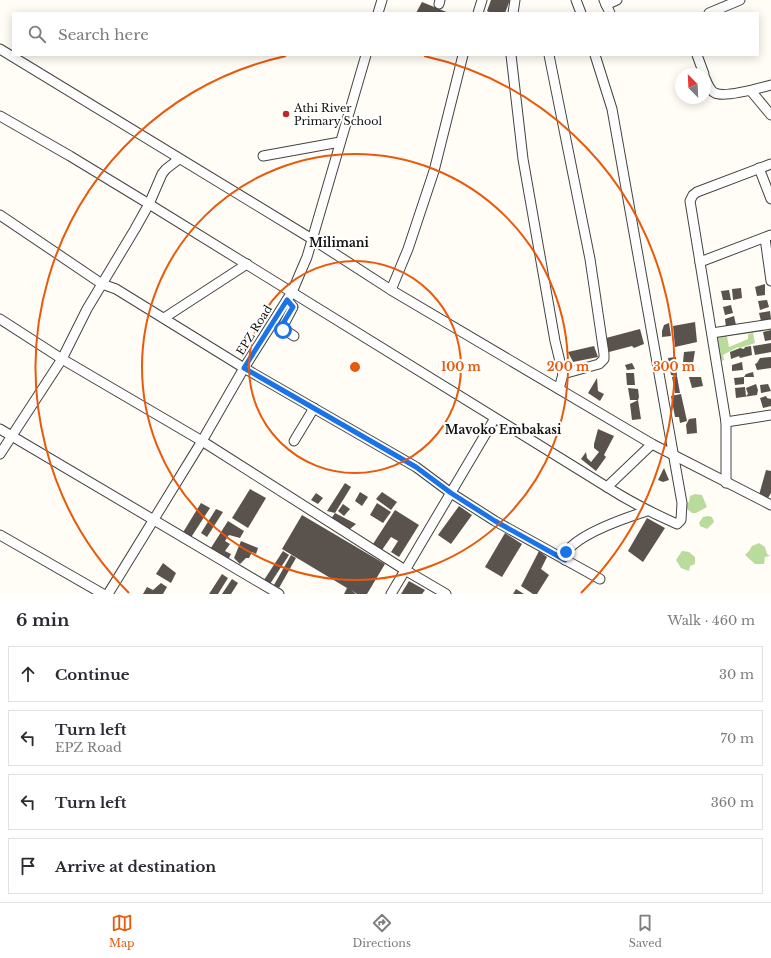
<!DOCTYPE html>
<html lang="en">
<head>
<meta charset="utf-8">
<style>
	:root { --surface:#fff; --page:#f7f7f7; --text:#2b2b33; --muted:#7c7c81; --line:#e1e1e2; --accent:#ea580c }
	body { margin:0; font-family:"Libre Baskerville",serif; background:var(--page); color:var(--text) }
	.compass { position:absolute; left:675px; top:68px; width:36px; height:36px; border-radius:50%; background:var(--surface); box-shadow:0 2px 10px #0003; rotate:336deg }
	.stop { position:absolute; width:12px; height:12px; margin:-9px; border:3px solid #1a73e8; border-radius:50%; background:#fff }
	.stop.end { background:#1a73e8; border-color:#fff; box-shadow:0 1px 4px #0008 }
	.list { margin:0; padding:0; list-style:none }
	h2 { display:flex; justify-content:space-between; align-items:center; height:52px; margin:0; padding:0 16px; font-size:17px }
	h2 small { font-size:13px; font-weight:400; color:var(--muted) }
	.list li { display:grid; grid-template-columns:26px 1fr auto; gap:12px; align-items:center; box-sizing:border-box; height:56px; margin:0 8px 8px; padding:0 8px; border:1px solid var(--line); border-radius:0px }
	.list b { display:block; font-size:15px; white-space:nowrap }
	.list p { margin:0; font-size:13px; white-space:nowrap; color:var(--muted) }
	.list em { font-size:13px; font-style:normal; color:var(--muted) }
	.icon { flex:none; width:22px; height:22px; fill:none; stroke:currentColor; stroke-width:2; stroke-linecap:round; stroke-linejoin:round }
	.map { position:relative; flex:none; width:771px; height:594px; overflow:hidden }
	.search { position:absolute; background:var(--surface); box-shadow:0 2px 10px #0003; left:12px; right:12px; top:12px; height:44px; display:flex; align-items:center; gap:10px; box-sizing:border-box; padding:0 14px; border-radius:0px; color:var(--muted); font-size:15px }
	.sheet { height:308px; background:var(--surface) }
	nav { display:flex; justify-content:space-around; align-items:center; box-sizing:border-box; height:56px; border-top:1px solid var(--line); background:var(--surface); font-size:11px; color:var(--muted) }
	nav a { display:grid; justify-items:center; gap:2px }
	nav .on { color:var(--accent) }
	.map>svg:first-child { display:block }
	.forest { fill:#b9dc9c }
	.building { fill:#5a524d }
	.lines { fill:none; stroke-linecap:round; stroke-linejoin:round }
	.minor-casing { stroke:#444; stroke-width:11 }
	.minor { stroke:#fff; stroke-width:9 }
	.route { stroke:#1a73e8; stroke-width:5 }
	.ring { fill:none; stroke:#e8590c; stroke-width:2 }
	.poi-dot { fill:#c4262e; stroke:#fff; stroke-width:1.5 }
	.labels { text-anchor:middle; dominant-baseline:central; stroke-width:4; stroke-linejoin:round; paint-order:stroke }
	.poi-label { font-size:11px; fill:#111; stroke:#fff; text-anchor:start }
	.street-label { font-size:11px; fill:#111; stroke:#fff }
	.neighbourhood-label { font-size:12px; font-weight:bold; fill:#111; stroke:#fff }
	.centre { fill:#e8590c; stroke:#fff; stroke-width:2 }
	.ring-label { font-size:12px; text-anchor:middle; font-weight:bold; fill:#e8590c; stroke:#fff; stroke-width:4; stroke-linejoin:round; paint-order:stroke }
</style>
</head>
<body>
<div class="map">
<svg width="771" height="594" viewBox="0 0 771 594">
	<rect width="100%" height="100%" fill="#fffdf5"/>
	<g class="forest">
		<path d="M771,328v2l-44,6 2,11 19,-8v-5l5,-1 2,10 -15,5 -2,-1 -15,8 1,5 -4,1 -4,-25z"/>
		<path d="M695,494l7,1 5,12 -11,6h-4l-5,-4 -1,-5 3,-2 1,-6z"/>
		<path d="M708,516l4,1 2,5 -7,7 -7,-3 -1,-3 4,-6z"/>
		<path d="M759,543l6,4 2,7 3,2 -5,1 -1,7h-9l-10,-9 4,-4 3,-5z"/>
		<path d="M682,551l7,1 6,5v7l-5,2 -1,5 -8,-3 -5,-8z"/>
	</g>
	<g class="building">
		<path d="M491,0h19l-5,13h-14l-4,-2z"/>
		<path d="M422,2l27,11h-33z"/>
		<path d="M765,284v11l-8,1 -2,-9z"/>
		<path d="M741,288l1,10 -9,2 -1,-11z"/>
		<path d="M729,290l2,10h-8l-2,-9z"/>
		<path d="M767,300l2,7 -9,3 -2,-9z"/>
		<path d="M731,305l2,8 -8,2 -2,-8z"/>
		<path d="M770,311l1,8 -10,2 -2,-8z"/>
		<path d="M734,316l2,9 -10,2 -1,-8z"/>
		<path d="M695,322l2,20 -22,5 -2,-21z"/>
		<path d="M669,323l2,13 -9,1v-6l2,-6z"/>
		<path d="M640,329l4,15 -10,4 -2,-2 -23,6 -3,-14z"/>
		<path d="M771,330v10l-6,1 -2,-9z"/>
		<path d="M771,343v9l-16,3 -2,-9z"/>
		<path d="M594,346l4,11 -25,5 -5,-10z"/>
		<path d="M751,346l1,9 -12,3 -1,-2 -8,3 -1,-7 10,-4 4,1 1,-2z"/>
		<path d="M695,351l-2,12 -10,-1 1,-10z"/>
		<path d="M676,357l1,19 -6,-1 -3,-17z"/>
		<path d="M771,357v11l-14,2 -2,-6 2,-1 3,-5z"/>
		<path d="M742,362l1,8 -11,1v-6z"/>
		<path d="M632,363l3,6 -8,1 -2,-5z"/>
		<path d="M753,372l1,5h-10l2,-3z"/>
		<path d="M626,373h8l1,12h-8z"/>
		<path d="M677,376l3,17h-5l-3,-16z"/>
		<path d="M689,377h12l2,9 -11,2z"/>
		<path d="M744,377v7l-9,1 -1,-7z"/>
		<path d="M597,378l1,13 6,3 -4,7 -12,-8z"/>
		<path d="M756,384l2,6 -1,5 -21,3 -1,-10 10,-1 1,9 2,-2 -2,-6z"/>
		<path d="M768,384l3,7 -10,2 -1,-8z"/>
		<path d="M628,388l10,1 1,8 -1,3 3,19 -9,1 -2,-16 8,-4h-8z"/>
		<path d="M681,394l6,27 -7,2 -1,-6h-4l-4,-21z"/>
		<path d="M766,396l1,2 4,1v7l-8,2 -3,-10z"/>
		<path d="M696,418l1,15 -10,1 -1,-9 3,-6z"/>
		<path d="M598,429l16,7 -10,19 2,2 -10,14 -15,-12 5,-7 1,6 4,4 8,-10 -5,-4v-4z"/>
		<path d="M664,468l5,12 -6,2 -5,-2z"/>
		<path d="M766,470l5,1v22l-3,5 -9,-3z"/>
		<path d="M345,483l6,4 -16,26 -8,-2z"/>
		<path d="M250,489l16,9 -18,30 -16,-10z"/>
		<path d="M360,492l8,5 -6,9 -7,-5z"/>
		<path d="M382,492l15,10 -6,8 -15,-11z"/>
		<path d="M316,493l7,5 -5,6 -7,-4z"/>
		<path d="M201,503l9,5 -20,31 -8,-5z"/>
		<path d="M377,503l14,9 -8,11 -13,-8z"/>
		<path d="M343,504l7,5 -6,7 -6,-5z"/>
		<path d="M459,506l13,9 -21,29 -13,-9z"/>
		<path d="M216,509l7,3 -16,25 -6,-4z"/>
		<path d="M395,510l24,15 -20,32 -8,-5 7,-11 -7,-4 -9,13 -9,-6z"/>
		<path d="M335,513l21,11 -6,5 -19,-10z"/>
		<path d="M302,515l83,49 -18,30h-10l-6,-4 5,4h-12l3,-6 -65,-39z"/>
		<path d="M647,518l18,10 -22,34 -15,-11z"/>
		<path d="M228,521l16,10 -4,7 -11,-3 -4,6 5,3 -5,7 6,3 -4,8 -18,-11z"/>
		<path d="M505,533l17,11 -20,33 -17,-10z"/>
		<path d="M241,541l17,7 -2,6 -4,-2 -3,6h-3l-6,6 -6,-6z"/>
		<path d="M283,551l6,4 -19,29 -6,-4z"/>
		<path d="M539,551l8,6 -6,12 8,6 -12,19h-4l-12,-8z"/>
		<path d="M291,555l5,3 -17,30 -5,-3z"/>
		<path d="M163,563l13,10 -5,10 -15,-9z"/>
		<path d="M222,574l6,4 -10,16h-9z"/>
		<path d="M232,579l6,4 -7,11h-9z"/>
		<path d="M409,581l16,9 -3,4h-21z"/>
		<path d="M161,583l6,4 -4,7h-20l4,-7 6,3z"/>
		<path d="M516,589l8,5h-11z"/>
	</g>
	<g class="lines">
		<g class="minor-casing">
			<g id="minor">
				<path d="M576,0l5,13"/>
				<path d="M604,0l6,13"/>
				<path d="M439,4l1,-4"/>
				<path d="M606,5l11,-5"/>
				<path d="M378,13l4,-13"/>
				<path d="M478,13l4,-13"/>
				<path d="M513,13l2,-13"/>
				<path d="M709,13l31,-13"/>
				<path d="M0,49l312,190 79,51 261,154 119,61"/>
				<path d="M511,55l12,104 32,182 8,33 -4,15"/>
				<path d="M549,55l41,204 14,95v5l-5,5 -36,10"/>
				<path d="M595,55l17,54 70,394 -1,17 -4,4c-25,-11 -48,-23 -70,-37"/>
				<path d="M697,55l7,19"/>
				<path d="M705,78c2,5 5,13 10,15 10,5 45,-5 56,-8"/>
				<path d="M751,91l20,24"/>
				<path d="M0,116l70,40 79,48 458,283 45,-43"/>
				<path d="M263,156l77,-14"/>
				<path d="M759,168l12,31"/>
				<path d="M0,215l102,69 14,5 128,79 172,99 35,26 44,28 105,58"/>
				<path d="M765,238l6,43"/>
				<path d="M700,262l71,-27"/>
				<path d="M391,290l17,-41 26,-78 29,-116"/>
				<path d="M287,300l6,7 -11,21 12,8"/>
				<path d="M164,318l83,-54"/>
				<path d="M0,319l62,40 140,82 203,129 41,24"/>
				<path d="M712,333l59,-9"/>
				<path d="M726,422l45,-7"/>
				<path d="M0,429l279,165"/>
				<path d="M294,441l20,-33"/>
				<path d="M0,454l62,-95 25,-50 48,-80 14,-25 13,-30 4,-5 13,-10"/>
				<path d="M726,483v-61l-36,-221 3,-6 4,-3 74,-28"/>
				<path d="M0,535l103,59"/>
				<path d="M565,560c0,-3 0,-7 2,-9 14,-18 58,-33 80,-40"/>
				<path d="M108,594l94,-153 42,-73 48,-76 15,-35 59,-202"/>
				<path d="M391,594l104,-176"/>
			</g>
		</g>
		<use href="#minor" class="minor"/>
	</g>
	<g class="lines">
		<path class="route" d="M283,330l-1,-5 11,-18 -6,-7 -43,68 172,99 35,26 44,28 70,39 1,-8"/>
	</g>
	<g class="ring">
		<circle cx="355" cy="367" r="106"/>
		<circle cx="355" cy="367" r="213"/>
		<path d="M129 593A319 319 0 0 1 286 56M424 56A319 319 0 0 1 581 593"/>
	</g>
	<circle class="poi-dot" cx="286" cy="114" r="4"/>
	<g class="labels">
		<g class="poi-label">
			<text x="294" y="108">Athi River<tspan x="294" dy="13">Primary School</tspan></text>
		</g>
		<g class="street-label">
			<text transform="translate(254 330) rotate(-58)">EPZ Road</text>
		</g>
		<g class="neighbourhood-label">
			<text x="339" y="242">Milimani</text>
			<text x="503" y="429">Mavoko Embakasi</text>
		</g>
	</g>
	<circle cx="355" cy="367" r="6" class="centre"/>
	<g class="ring-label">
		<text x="461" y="371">100 m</text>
		<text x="568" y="371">200 m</text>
		<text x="674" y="371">300 m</text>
	</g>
</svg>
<svg class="compass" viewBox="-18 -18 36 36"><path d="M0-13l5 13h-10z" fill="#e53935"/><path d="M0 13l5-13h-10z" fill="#7c7c81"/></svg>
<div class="stop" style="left:283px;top:330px"></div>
<div class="stop end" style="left:566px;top:552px"></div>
<div class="search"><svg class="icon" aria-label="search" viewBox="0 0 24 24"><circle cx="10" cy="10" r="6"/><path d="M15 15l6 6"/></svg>Search here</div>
</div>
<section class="sheet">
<h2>6 min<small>Walk · 460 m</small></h2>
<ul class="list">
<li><svg class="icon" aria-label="ahead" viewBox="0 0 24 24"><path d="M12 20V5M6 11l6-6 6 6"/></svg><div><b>Continue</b></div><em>30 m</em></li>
<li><svg class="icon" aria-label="left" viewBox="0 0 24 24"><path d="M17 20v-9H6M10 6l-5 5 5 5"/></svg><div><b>Turn left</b><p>EPZ Road</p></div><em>70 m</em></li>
<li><svg class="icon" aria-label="left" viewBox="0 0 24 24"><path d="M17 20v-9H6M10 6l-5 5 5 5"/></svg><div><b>Turn left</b></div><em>360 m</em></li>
<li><svg class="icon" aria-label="arrive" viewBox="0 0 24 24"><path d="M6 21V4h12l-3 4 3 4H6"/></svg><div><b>Arrive at destination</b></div></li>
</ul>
</section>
<nav>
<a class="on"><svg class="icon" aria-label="map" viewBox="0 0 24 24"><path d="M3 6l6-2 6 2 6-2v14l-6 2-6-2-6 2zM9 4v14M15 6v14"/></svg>Map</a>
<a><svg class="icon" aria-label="directions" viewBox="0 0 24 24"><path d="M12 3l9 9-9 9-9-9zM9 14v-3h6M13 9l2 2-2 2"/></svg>Directions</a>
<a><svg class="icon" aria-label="saved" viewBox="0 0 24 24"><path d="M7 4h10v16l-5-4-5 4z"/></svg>Saved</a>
</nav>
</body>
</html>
